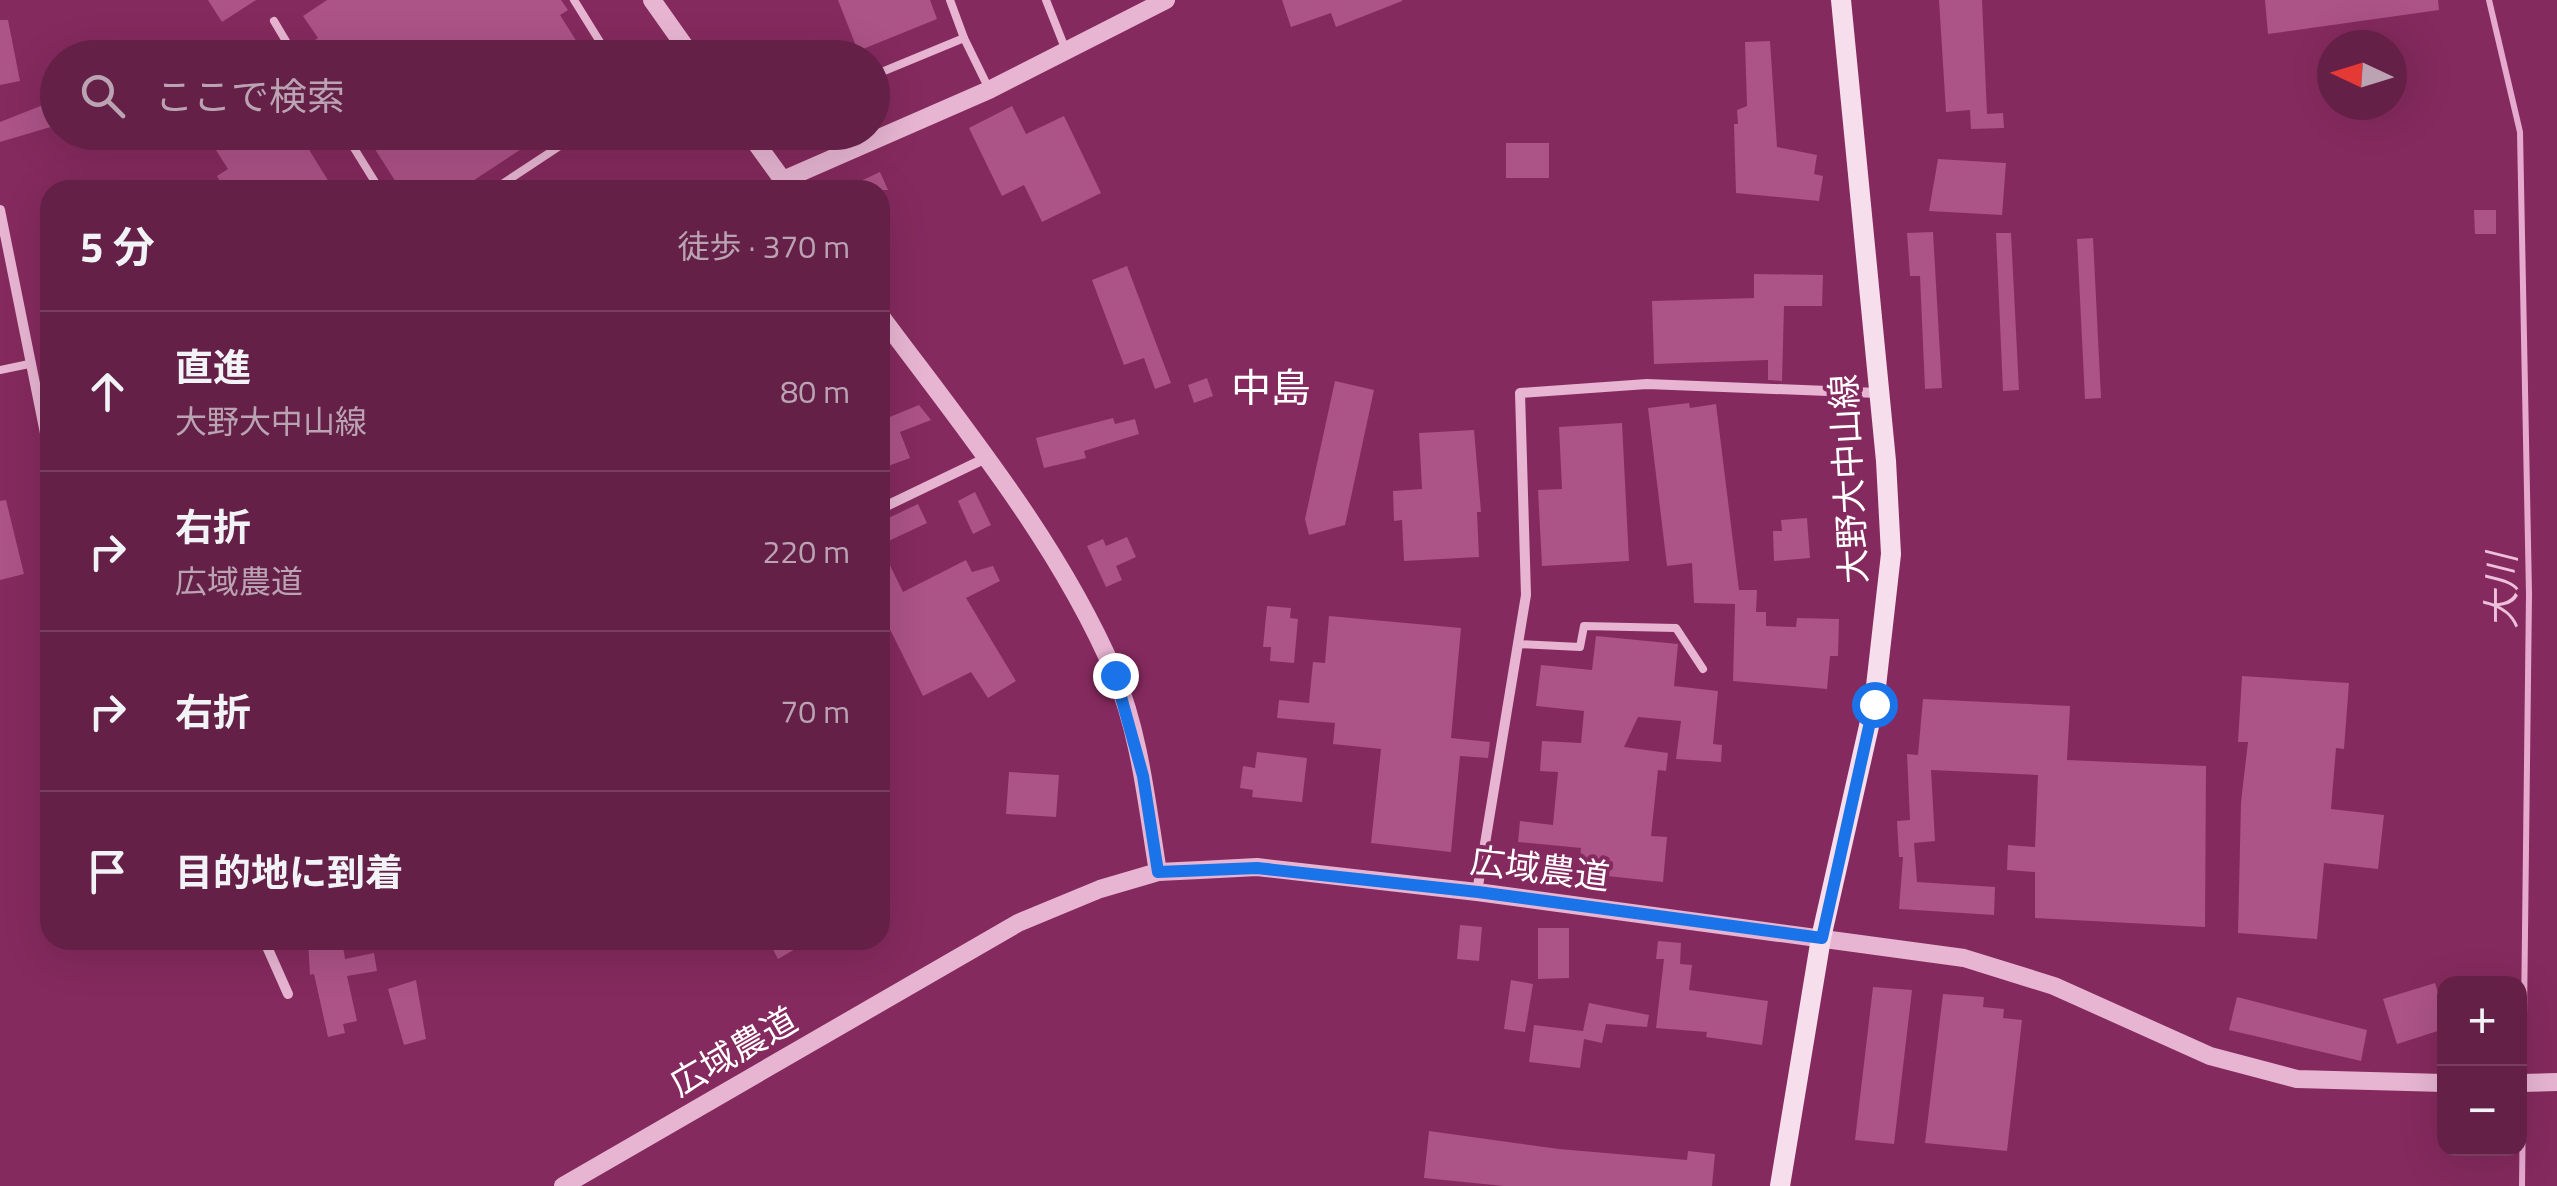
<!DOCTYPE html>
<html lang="ja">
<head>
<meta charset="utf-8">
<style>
	:root { --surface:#642046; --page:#6a284d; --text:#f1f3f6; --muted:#bba3b3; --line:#783e5f }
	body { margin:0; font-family:"Titillium Web","Noto Sans JP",sans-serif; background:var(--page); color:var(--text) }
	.controls { position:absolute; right:30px; bottom:30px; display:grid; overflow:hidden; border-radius:20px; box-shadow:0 10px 40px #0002 }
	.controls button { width:90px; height:90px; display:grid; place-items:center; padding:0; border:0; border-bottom:2px solid var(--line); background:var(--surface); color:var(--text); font:50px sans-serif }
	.compass { position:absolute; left:2317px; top:30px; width:90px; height:90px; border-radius:50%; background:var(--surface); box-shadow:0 10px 40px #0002; rotate:274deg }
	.stop { position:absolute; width:30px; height:30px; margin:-22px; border:8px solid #1a73e8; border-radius:50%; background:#fff }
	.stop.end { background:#1a73e8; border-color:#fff; box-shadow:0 2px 10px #0008 }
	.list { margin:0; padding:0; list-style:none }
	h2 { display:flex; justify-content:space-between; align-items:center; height:130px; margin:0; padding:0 40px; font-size:42px }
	h2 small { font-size:32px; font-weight:400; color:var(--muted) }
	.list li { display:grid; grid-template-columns:65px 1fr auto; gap:30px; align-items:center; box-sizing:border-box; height:160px; padding:0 40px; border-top:2px solid var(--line) }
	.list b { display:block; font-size:38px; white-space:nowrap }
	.list p { margin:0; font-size:32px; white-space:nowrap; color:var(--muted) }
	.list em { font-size:32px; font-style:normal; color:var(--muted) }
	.icon { flex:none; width:55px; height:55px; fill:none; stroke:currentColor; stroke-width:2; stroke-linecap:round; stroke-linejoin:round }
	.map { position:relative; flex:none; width:2557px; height:1186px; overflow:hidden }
	.search { position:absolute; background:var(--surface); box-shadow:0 10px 40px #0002; left:40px; top:40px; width:850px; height:110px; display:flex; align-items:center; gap:25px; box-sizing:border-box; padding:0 35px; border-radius:55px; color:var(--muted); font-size:38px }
	.panel { position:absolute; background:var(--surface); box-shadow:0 10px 40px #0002; left:40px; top:180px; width:850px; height:770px; border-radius:30px }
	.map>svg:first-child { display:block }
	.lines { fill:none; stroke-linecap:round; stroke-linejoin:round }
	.stream { stroke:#e7aacf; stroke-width:6 }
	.building { fill:#ac5387 }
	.service { stroke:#e7b5d2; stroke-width:8 }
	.minor { stroke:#e7b5d2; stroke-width:10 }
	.tertiary { stroke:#e7b5d2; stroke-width:18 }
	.secondary { stroke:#f7deec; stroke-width:20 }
	.route { stroke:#1a73e8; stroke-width:12 }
	.labels { text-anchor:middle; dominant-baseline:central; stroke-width:8; stroke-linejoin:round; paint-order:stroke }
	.street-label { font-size:35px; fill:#fff; stroke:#852a5e }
	.water-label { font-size:38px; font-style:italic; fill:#efc0dc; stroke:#852a5e }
	.quarter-label { font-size:40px; fill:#fff; stroke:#852a5e }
</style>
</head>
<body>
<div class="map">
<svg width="2557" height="1186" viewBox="0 0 2557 1186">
	<rect width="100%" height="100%" fill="#852a5e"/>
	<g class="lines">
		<path class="stream" d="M2489,0l31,132 9,462 -7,592"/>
	</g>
	<g class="building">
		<path d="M208,0h48l-34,22z"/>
		<path d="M327,0h234l7,10 -8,5 27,43h-272l-7,-13 10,-7 -15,-22z"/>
		<path d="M838,0h92l7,19 -79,32z"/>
		<path d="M1282,0h120v1l-66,26 -5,-14 -40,14z"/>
		<path d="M1939,0h43l5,114 16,-1 1,15 -33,1 -1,-19 -24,2z"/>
		<path d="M2265,0h173l1,10 -171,24z"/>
		<path d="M0,20h8l12,61 -20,4z"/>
		<path d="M1770,41l7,106 40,8 -3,19 9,2 -4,25 -83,-8 -2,-69h4l-1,-14 10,-4 -2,-64z"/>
		<path d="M48,103l6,23 -54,16v-20z"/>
		<path d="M1012,106l14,28 38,-18 37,77 -59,29 -18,-37 -22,11 -33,-68z"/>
		<path d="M217,132h81l36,58h-109l-8,-14 11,-7 -14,-22 9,-5z"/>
		<path d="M364,132h183l-88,58h-58z"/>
		<rect x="1506" y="143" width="43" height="35"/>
		<path d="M1938,159l68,4 -4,52 -73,-4z"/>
		<path d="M880,172l8,18h-47z"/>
		<path d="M2474,210h22v24h-21z"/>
		<path d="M1933,232l9,156 -17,1 -5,-113h-10l-3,-43z"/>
		<path d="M1996,233h15l8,157 -16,1z"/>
		<path d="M2093,238l8,160 -16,1 -8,-160z"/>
		<path d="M1127,266l44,117 -16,6 -11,-31 -20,7 -32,-85z"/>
		<path d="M1754,274l69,1 -1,31h-38l-2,75 -14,-1v-20l-114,4 -2,-63 102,-3z"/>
		<path d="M1207,378l6,18 -19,7 -6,-18z"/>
		<path d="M1335,381l39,9 -29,135 -36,10 -4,-16z"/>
		<path d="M1689,403l1,5 26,-4 23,186h18l-1,22h10v14l30,1 1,-9 42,1 -1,37h-8l-3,33 -94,-8 2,-77 -41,-1 -2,-40 -25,3 -19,-158z"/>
		<path d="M919,405l12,15 -31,12 10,26 -30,11v-48z"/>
		<path d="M1113,418l2,6 20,-5 4,15 -55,17 2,7 -42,10 -8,-30z"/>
		<path d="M1622,423l7,138 -87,5 -4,-76 24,-1 -3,-62z"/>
		<path d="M1474,430l7,82h-4l2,45 -75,4 -2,-41 -8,1 -1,-30 29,-2 -3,-56z"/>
		<path d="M975,492l16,33 -18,9 -15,-33z"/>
		<path d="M6,500l18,74 -24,6v-79z"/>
		<path d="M918,504l9,19 -47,22v-23z"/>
		<path d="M1807,518l3,40 -36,3 -1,-30h9l-1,-11z"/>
		<path d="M1127,537l9,20 -20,9 6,14 -16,7 -19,-41 16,-7 3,7z"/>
		<path d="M880,545l23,47 63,-32 6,12 21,-6 7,15 -34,17 50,83 -28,17 -17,-26 -48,24 -43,-87z"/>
		<path d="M1267,606l24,2 -1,10 8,1 -4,44 -24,-2 1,-14h-8z"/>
		<path d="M1329,616l132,12 -10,110 39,4 -2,16 -28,-2 -9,96 -80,-9 10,-94 -48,-5 2,-21 -58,-5 2,-18 30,3 4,-41 12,1z"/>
		<path d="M1596,636l82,8 -4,42 44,5 -5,53 9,1 -1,17 -45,-3 5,-38 -43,-4 -14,30 44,6 -2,18 -8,-1 -7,66 16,1 -4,45 -84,-9 2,-25 -63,-6 2,-21 33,4 5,-53 -18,-1 2,-30 39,2 3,-32 -48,-5 5,-41 51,5z"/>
		<path d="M2242,676l107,7 -5,66 -8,-1 -5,61 53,6 -6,54 -54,-6 -7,76 -79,-6 3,-131 7,-60h-10z"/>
		<path d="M1923,699l147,7 -3,54 139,6 -1,161 -170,-9v-46l-28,-2 1,-25 27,2 3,-72 -107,-5 4,71 -21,2 3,39 78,5 -1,28 -95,-6 4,-52h-4l-2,-36 13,-1 -3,-66 11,1z"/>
		<path d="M1257,752l50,6 -5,44 -50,-5 1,-7 -13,-2 3,-22 12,2z"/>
		<path d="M1009,772l50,3 -3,42 -50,-3z"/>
		<path d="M1460,925l22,2 -3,34 -22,-2z"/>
		<path d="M1538,928h31v50l-31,1z"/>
		<path d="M308,940h34l3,19 29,-6 3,18 -30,5 10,45 -14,3 2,9 -17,4 -14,-63 -4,1z"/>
		<path d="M768,940h43l-33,19z"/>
		<path d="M1658,941l23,2 -1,21 12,1 -3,25 79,11 -6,44 -56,-8 1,-5 -51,-4 8,-69h-8z"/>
		<path d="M416,980l10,59 -22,6 -16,-56z"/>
		<path d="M1511,980l22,4 -8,48 -21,-3z"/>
		<path d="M2435,983l5,16 4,-2v32l-47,15 -14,-45z"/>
		<path d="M1873,987l39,3 -18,154 -39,-4z"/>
		<path d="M1943,994l41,3 -1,10 21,2 -1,9 19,2 -15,131 -82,-8z"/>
		<path d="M2237,997l130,33 -6,31 -132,-31z"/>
		<path d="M1589,1003l60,12 -2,12 -41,-3 -4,19 -18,-4 -4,29 -51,-6 5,-37 49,6z"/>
		<path d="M1429,1131l130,18 128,11 1,-9 27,3 -3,32h-208l-80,-8z"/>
	</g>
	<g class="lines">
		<g class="service">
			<path d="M574,0l36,58"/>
			<path d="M950,0l14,38"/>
			<path d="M1046,0l19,48"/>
			<path d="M274,21l22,37"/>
			<path d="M872,76l92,-38 25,51"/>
			<path d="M344,132l36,58"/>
			<path d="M493,190l88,-58"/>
			<path d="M0,370l29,-6"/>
			<path d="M1518,644l62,3 4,-21 92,2 27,41"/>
		</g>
		<g class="minor">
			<path d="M0,210l50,248"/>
			<path d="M880,509l104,-50"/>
			<path d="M1477,892l49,-297 -6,-202 127,-9 231,9"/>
			<path d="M264,940l24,54"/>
		</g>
		<g class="tertiary">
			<path d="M652,0l41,58"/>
			<path d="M748,132l42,58"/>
			<path d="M783,180l206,-90 177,-90"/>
			<path d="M880,315c84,113 178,227 234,357 26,62 33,134 44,200"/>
			<path d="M2520,1083l37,-1"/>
			<path d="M563,1186l455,-263 82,-34 58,-17 42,-2 57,-3 220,25 487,66 90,28 156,70 87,23 147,4"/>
		</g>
		<path class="secondary" d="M1780,1186l41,-248 53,-234 17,-150 -5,-93 -45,-461"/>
	</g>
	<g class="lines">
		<path class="route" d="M1115,675l28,101 15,96 99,-4 221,24 344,46 52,-234"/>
	</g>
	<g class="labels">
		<g class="street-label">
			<text transform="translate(1848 479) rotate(-93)">大野大中山線</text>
			<text transform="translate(1540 868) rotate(7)">広域農道</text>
			<text transform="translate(733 1051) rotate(-30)">広域農道</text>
		</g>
		<g class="water-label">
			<text transform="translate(2501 591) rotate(-90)">大川</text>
		</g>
		<g class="quarter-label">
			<text x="1271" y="387">中島</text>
		</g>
	</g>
</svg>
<div class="controls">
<button>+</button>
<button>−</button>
</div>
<svg class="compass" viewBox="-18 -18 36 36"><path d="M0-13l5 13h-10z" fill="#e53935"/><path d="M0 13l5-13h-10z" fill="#bba3b3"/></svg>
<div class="stop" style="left:1874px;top:704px"></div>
<div class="stop end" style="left:1115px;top:675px"></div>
<div class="search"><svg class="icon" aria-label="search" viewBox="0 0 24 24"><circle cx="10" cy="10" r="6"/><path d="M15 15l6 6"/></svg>ここで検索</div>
<section class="panel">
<h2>5 分<small>徒歩 · 370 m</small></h2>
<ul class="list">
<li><svg class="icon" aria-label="ahead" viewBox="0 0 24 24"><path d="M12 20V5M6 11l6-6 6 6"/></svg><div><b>直進</b><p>大野大中山線</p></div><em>80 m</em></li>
<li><svg class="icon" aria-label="right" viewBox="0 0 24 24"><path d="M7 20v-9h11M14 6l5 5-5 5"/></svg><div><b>右折</b><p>広域農道</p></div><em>220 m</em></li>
<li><svg class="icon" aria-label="right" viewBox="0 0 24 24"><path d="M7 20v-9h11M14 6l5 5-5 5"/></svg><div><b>右折</b></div><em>70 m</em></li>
<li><svg class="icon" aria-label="arrive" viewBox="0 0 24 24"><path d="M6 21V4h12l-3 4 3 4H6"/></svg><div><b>目的地に到着</b></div></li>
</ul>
</section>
</div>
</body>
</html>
